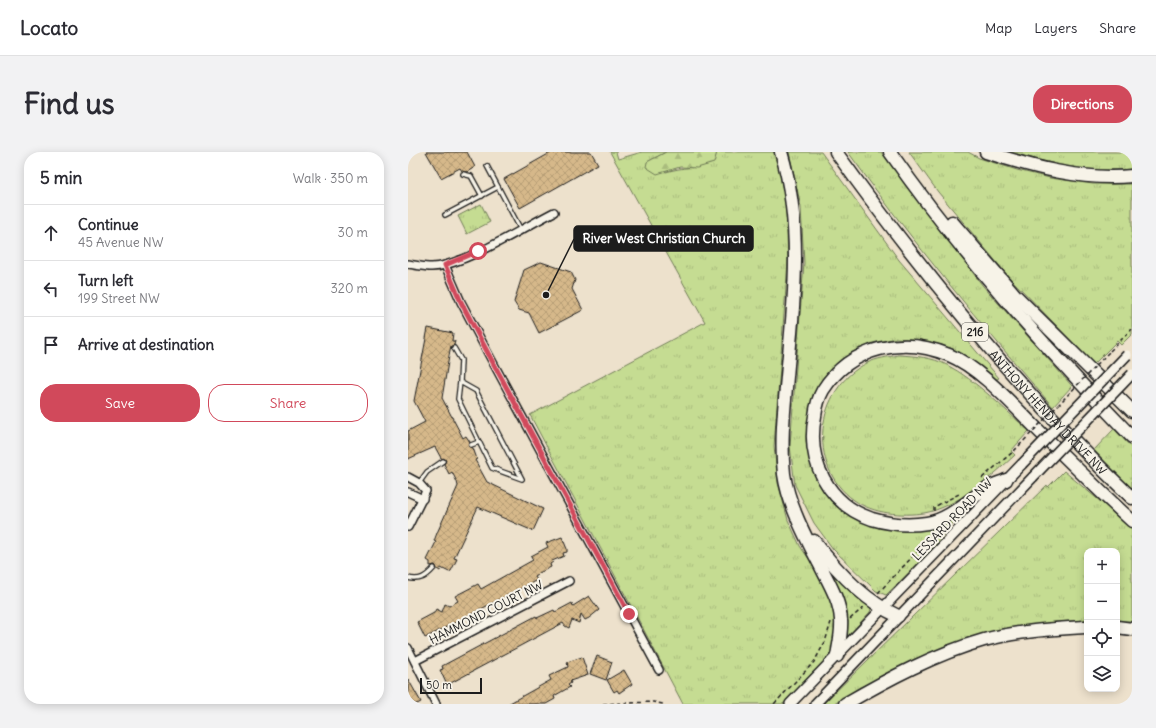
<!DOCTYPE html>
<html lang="en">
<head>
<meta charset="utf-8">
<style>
  body { margin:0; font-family:Delius,sans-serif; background:#f2f2f3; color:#2b2b33 }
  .controls { position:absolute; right:12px; bottom:12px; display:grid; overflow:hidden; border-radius:8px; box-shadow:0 2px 10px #0003 }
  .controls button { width:36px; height:36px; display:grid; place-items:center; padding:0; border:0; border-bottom:1px solid #e1e1e2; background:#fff; color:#2b2b33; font:20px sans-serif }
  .scale { position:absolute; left:12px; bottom:10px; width:62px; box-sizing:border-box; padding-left:4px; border:2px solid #1c1c1c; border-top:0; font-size:11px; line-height:14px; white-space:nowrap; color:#1c1c1c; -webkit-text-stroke:3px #f7f3e8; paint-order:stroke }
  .stop { position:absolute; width:12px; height:12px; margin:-9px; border:3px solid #d1495b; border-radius:50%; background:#fff }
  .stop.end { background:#d1495b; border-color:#fff; box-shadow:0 1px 4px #0008 }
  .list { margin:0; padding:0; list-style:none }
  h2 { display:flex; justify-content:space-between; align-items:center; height:52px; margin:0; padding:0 16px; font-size:17px }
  h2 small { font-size:13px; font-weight:400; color:#7c7c81 }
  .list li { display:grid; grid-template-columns:26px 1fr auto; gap:12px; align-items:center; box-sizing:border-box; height:56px; padding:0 16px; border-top:1px solid #e1e1e2 }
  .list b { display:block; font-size:15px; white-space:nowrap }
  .list p { margin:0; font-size:13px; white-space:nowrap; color:#7c7c81 }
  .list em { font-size:13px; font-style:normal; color:#7c7c81 }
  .actions { display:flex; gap:8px; padding:12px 16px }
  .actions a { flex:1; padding:9px 0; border:1px solid #d1495b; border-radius:16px; text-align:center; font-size:14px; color:#d1495b }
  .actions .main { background:#d1495b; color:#fff }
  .icon { flex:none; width:22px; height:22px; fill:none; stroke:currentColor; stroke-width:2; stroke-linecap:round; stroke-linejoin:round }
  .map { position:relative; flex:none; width:724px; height:552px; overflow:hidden; border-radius:16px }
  header { display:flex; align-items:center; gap:24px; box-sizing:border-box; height:56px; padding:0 20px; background:#fff; border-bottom:1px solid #e1e1e2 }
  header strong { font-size:19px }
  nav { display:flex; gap:22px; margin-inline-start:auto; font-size:14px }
  .intro { display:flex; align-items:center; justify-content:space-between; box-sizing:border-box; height:96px; padding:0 24px }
  h1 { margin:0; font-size:28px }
  .button { padding:10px 18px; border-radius:16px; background:#d1495b; color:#fff; font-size:14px; font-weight:700 }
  main { display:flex; gap:24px; padding:0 24px }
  aside { flex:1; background:#fff; border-radius:16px; box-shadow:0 2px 10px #0003 }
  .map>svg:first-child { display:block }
  .grass { fill:url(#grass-tufts); stroke:#707c57 }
  .forest { fill:url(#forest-firs); stroke:#707c57 }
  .building { fill:url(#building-cross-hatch); stroke:#1c1c1c }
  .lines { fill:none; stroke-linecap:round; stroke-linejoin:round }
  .lane-casing { stroke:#1c1c1c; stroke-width:6 }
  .street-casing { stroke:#1c1c1c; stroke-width:10 }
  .secondary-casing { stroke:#1c1c1c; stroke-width:12 }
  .highway-casing { stroke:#1c1c1c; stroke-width:15 }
  .path { stroke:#1c1c1c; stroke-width:1.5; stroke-dasharray:4 3; stroke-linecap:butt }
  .lane { stroke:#f7f3e8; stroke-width:3.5 }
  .street { stroke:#f7f3e8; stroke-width:7 }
  .secondary { stroke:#f7f3e8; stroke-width:9 }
  .highway { stroke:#f7f3e8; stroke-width:12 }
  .secondary-bridge-casing { stroke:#1c1c1c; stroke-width:12; stroke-linecap:butt }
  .path-bridge { stroke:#1c1c1c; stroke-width:1.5; stroke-dasharray:4 3; stroke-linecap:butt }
  .secondary-bridge { stroke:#f7f3e8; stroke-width:9 }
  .route { stroke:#d1495b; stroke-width:5 }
  .labels { text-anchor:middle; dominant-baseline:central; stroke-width:4; stroke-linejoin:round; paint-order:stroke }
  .shield { fill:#f7f3e8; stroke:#5e5c59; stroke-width:1 }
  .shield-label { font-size:11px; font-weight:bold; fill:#1c1c1c }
  .street-label { font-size:12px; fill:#1c1c1c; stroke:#f7f3e8 }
  .leader { fill:none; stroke:#1c1c1c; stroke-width:1.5 }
  .callout-dot { fill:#1c1c1c; stroke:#f7f3e8; stroke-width:1.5 }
  .callout { fill:#1c1c1c; stroke:#1c1c1c; stroke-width:1.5 }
  .callout-label { font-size:13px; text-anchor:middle; font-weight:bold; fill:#fff }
</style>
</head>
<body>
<header>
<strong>Locato</strong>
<nav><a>Map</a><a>Layers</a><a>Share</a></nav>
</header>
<div class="intro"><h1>Find us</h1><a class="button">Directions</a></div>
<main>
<aside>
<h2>5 min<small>Walk · 350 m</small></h2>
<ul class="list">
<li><svg class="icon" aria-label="ahead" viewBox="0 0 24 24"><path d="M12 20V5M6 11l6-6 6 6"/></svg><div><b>Continue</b><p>45 Avenue NW</p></div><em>30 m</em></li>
<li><svg class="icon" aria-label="left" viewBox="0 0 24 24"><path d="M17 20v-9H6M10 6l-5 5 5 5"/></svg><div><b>Turn left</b><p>199 Street NW</p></div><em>320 m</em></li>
<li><svg class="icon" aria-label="arrive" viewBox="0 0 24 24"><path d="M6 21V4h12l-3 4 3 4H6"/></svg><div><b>Arrive at destination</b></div></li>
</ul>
<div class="actions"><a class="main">Save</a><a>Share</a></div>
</aside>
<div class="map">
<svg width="724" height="552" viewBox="0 0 724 552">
  <defs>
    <pattern id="grass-tufts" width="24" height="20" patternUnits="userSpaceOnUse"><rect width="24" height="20" fill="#c5dc92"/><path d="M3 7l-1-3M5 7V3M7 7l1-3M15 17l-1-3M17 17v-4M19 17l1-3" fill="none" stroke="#a9bc7d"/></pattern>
    <pattern id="forest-firs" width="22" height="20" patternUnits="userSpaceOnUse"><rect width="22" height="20" fill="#c5dc92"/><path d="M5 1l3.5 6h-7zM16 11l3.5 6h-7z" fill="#a9bc7d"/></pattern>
    <pattern id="building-cross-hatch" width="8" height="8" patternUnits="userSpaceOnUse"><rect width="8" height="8" fill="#d6b88a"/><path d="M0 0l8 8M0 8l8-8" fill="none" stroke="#b79e76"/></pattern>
  </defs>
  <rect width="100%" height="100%" fill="#ede1cc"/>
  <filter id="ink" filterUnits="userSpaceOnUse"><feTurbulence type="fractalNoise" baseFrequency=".025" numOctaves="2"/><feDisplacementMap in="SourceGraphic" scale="8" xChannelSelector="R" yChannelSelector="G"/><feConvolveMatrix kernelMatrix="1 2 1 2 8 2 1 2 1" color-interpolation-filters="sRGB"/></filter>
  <g filter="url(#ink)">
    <g class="grass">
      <path d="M 202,0 L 208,0 L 210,7 L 234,0 L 258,0 L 239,10 L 258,20 C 274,15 289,16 305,11 L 309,0 L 367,0 L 369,6 L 378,54 L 380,109 L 366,294 L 370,331 L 380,368 L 392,394 L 418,432 L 429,457 L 426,496 L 419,506 L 375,552 L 275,552 L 122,263 L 297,170 Z"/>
      <polygon points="381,0 413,0 491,108 591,226 587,228 550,201 534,193 512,188 488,186 464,191 437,206 420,221 406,246 399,271 398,289 404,313 450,367 471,375 496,379 525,374 547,366 548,367 521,401 478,443 468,439 425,397 406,371 387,333 382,294 396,111 393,55"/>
      <path d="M 440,0 L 473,0 L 575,134 L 664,234 L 645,255 C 573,173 504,89 440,0 Z"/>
      <polygon points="501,0 560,0 571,6 609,18 642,26 685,32 724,32 724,182 713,193 709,189 686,212 601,125 530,40"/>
      <path d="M 602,0 L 724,0 L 724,17 C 683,21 641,12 602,0 Z"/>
      <polygon points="73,52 82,70 59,82 50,64"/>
      <path d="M 491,203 C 507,204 524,205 539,213 C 568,228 596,257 621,279 L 603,299 L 607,303 C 585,324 547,356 516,361 C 494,364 465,362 446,348 C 398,314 407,237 459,211 C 469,206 480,205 491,203 Z"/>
      <polygon points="706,277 724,296 724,337 686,298"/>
      <polygon points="656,319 724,376 724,469 709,469 709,399 679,399 679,468 648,470 590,478 544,493 469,527 426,552 415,552 639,333 640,335"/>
      <polygon points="426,421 463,457 462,460 439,485 440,470 438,458 424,425"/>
    </g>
    <polygon class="forest" points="258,0 309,0 306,11 289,16 272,15 249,22 238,15 239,10"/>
    <g class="building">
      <polygon points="18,0 59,0 67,15 59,20 54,19 52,16 33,26"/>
      <polygon points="144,0 183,0 190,12 112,56 96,27"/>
      <polygon points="133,110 163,120 167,128 164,137 175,158 131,181 121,161 111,158 106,150 116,118"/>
      <polygon points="20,176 45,181 44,189 47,189 46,193 43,194 42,198 34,246 55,286 58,284 62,290 60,294 65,296 69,307 67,308 79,330 135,357 125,379 70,355 46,406 49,407 43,419 41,420 33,416 32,419 29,417 27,413 22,414 22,410 19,408 28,390 26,389 29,381 50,334 49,330 44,320 41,322 36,312 38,308 33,306 27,295 0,307 0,279 17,270 6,249"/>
      <polygon points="154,385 159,397 159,400 155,401 156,404 144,409 145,410 142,412 143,415 129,422 130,423 127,425 129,428 17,486 9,470 26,461 28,457 34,460 37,452 41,454 50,449 47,444 70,432 73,437 125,408 123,404 140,395 138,391"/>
      <polygon points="181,444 191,458 181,466 177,468 173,462 171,471 164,468 161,476 157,474 155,471 39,533 32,518 35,517 34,514 128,464 129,466 146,458 147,460 164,451 165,454"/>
      <polygon points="189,504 204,510 198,528 182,522"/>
      <polygon points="174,505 180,523 162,529 163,531 160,533 162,535 146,544 147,547 138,552 100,552 143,528 141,524 160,515 159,510"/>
      <polygon points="216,518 224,532 211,541 209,538 206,540 199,528"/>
      <polygon points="0,527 13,550 9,552 0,552"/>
    </g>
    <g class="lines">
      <g class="lane-casing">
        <g id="lane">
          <polyline points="79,14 113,78"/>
          <polyline points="55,22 63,24 74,44"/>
          <polyline points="37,63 90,35"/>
          <polyline points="46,196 53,208 52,230 68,239 114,327 84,316 50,247 52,230"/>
          <polyline points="63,293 71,290"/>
          <polyline points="11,331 19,320 35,309"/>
          <path d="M 0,426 C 12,429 18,425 26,416"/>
        </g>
      </g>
      <g class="street-casing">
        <g id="street">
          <path d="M 0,112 C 12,114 25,117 37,113 C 75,102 111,78 146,60"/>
          <polyline points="37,113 53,150 82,205 251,518"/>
          <polyline points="0,325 11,331 18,339 0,375"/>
          <polyline points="0,340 15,347"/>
          <polyline points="0,496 28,552"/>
          <polyline points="7,509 161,429"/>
        </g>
      </g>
      <g class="secondary-casing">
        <g id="secondary">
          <polyline points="382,552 614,312"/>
          <polyline points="407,552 625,325"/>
        </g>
      </g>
      <g class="highway-casing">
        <g id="highway">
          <path d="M 373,0 C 394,69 387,143 380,213 C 377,250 372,286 376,322 C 380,352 399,388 413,415 C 421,431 432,449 433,468 C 434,480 431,492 429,504"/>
          <path id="s1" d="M 428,0 C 517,124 613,241 724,346"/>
          <path d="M 482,0 C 554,103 637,195 724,285"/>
          <path d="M 578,0 C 625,15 674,29 724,24"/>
          <polyline points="544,70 607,143 724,259"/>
          <path d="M 598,328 C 592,331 584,333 579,336 C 560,348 542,367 519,371 C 501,374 481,372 464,367 C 420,352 398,309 407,264 C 408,256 411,245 415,238 C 443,194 496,184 541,203 C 571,215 604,252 626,274 C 658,306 690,338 724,369"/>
          <path d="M 406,389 C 428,418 456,449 490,464"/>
          <polyline points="709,475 724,477"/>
          <path d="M 437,552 C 480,527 527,502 576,488 C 609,479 645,477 679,475"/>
        </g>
      </g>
      <g class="path">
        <polyline points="702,199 724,177"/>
        <polyline points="574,326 606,299"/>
        <polyline points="526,359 526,355 553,341"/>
        <polyline points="470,441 528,380"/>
        <polyline points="442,467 456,455"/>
        <polyline points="195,552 245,550 255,552"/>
        <polyline points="366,552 406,510 417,490 423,470"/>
      </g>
      <use href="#lane" class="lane"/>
      <use href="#street" class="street"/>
      <use href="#secondary" class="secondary"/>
      <use href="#highway" class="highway"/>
      <g class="secondary-bridge-casing">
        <g id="secondary-bridge">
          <polyline points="614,312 719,203"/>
          <polyline points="625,325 724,222"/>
        </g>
      </g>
      <polyline class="path-bridge" points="606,299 702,199"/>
      <use href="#secondary-bridge" class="secondary-bridge"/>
    </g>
  </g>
  <g class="lines" filter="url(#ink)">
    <polyline class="route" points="70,99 37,113 53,150 82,205 221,462"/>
  </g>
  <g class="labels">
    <rect class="shield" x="554" y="171" width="26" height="18" rx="3"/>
    <g class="shield-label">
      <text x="567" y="180">216</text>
    </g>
    <g class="street-label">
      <text stroke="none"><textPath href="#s1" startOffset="336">ANTHONY HENDAY DRIVE NW</textPath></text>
      <text transform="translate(544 367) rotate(-46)">LESSARD ROAD NW</text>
      <text transform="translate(78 460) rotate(-27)">HAMMOND COURT NW</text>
    </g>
  </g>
  <path class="leader" d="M138 143L166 87"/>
  <circle class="callout-dot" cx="138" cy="143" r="4"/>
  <rect class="callout" x="166" y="74" width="179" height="25" rx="4"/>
  <g class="callout-label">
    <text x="256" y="91">River West Christian Church</text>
  </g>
</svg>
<div class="controls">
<button>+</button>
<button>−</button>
<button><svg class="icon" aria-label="locate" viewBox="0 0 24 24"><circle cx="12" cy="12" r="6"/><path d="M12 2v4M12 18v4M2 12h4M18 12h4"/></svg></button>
<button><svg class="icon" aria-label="layers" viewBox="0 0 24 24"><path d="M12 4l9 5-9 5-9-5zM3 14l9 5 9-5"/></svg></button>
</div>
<div class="scale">50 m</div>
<div class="stop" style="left:70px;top:99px"></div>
<div class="stop end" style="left:221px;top:462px"></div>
</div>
</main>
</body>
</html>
